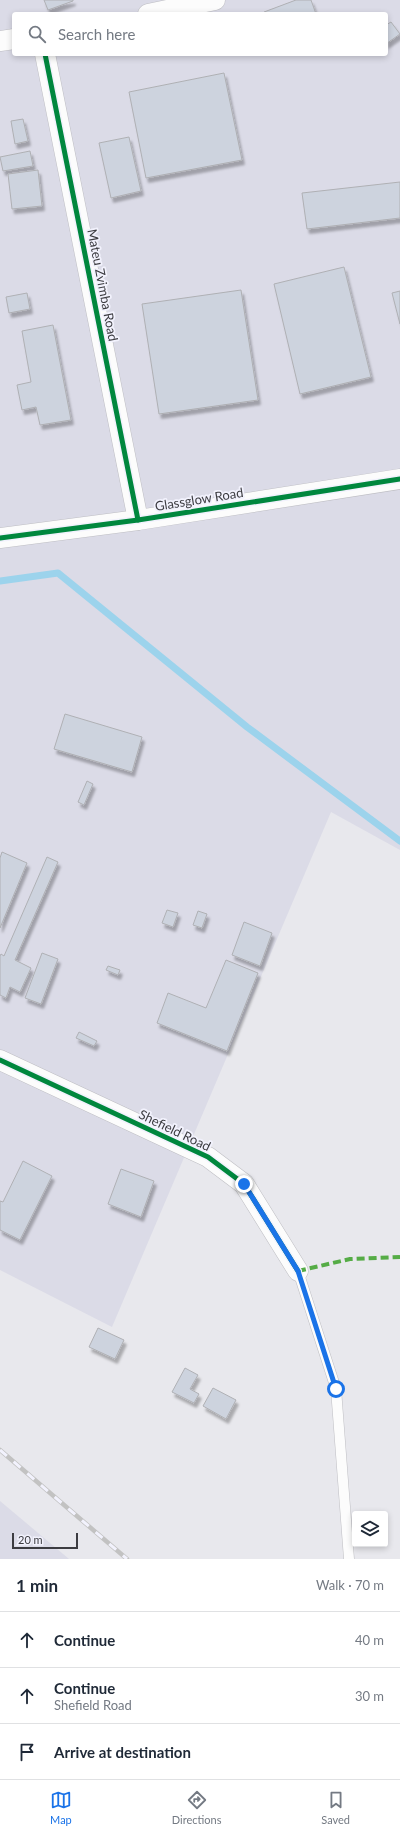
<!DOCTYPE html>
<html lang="en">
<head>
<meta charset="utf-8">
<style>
  body { margin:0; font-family:Lato,sans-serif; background:#f2f2f3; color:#1f2937 }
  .controls { position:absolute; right:12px; bottom:12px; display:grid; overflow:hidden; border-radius:4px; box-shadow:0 2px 6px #0003 }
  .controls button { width:36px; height:36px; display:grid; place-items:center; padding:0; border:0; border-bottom:1px solid #e0e1e3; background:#fff; color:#1f2937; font:20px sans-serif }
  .scale { position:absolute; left:12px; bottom:10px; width:66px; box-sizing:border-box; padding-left:4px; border:2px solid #3c3c41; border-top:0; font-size:11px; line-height:14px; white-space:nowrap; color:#3c3c41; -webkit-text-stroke:3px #f2f2fd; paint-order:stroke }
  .stop { position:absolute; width:12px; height:12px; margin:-9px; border:3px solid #1a73e8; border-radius:50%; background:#fff }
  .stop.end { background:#1a73e8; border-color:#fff; box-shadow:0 1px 4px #0008 }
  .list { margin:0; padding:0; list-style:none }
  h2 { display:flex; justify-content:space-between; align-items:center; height:52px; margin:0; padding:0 16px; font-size:17px }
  h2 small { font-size:13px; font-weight:400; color:#747a83 }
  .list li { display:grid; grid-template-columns:26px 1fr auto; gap:12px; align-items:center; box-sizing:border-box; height:56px; padding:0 16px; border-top:1px solid #e0e1e3 }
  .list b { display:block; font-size:15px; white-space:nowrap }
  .list p { margin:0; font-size:13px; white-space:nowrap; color:#747a83 }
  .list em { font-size:13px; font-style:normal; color:#747a83 }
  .icon { flex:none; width:22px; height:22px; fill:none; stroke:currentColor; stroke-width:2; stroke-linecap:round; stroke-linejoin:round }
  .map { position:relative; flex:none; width:400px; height:1559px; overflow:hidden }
  .search { position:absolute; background:#fff; box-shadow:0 2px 6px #0003; left:12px; right:12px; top:12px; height:44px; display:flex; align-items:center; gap:10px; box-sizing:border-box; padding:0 14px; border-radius:4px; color:#747a83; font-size:15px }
  .sheet { height:220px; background:#fff }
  nav { display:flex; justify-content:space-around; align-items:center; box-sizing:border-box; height:56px; border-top:1px solid #e0e1e3; background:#fff; font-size:11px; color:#747a83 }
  nav a { display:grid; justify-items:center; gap:2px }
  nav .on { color:#1a73e8 }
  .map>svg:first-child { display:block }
  .built { fill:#dbdbe7; fill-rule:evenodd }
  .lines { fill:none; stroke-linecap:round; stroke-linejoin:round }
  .stream { stroke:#9cd3ec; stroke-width:7 }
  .building { fill:#cdd3de; stroke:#afb0b4; filter:url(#shadow) }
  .lane-casing { stroke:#bebec3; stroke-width:11 }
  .street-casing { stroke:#bebec3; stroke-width:21 }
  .lane { stroke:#fcfcfc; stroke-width:10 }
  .street { stroke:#fcfcfc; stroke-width:20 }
  .rail-casing { stroke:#c2c2c2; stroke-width:4.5 }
  .rail { stroke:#f2f2fd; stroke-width:3; stroke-dasharray:9; stroke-linecap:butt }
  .quiet { stroke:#55ac46; stroke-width:4; stroke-dasharray:8 4; stroke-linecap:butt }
  .cycleway-casing { stroke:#f2f2fd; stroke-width:8 }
  .cycleway { stroke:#00873e; stroke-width:5 }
  .route { stroke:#1a73e8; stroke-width:5 }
  .labels { text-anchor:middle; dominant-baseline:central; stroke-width:3.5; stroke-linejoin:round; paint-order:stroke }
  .street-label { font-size:13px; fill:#3c3c41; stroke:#f2f2fd }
</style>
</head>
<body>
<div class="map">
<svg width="400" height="1559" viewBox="0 0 400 1559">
  <defs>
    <filter id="shadow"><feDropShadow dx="2.5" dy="4.5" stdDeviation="1" flood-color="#0004"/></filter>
  </defs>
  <rect width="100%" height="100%" fill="#e8e8ed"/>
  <g class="built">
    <path d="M 0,0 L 400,0 L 400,850 L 331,812 L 112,1327 L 0,1270 ZM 14,14 L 386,14 L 386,54 L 14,54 Z"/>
    <polygon points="0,1501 69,1559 0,1559"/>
  </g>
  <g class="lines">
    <polyline class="stream" points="0,581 58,573 247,727 400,841"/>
  </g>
  <g class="building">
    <polygon points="44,0 73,0 73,1 48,10"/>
    <polygon points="296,0 311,0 316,14 264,14 264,12"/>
    <polygon points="391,22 400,34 386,44 386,25"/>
    <polygon points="224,73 242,160 146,178 129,92"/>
    <polygon points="23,119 28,141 15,144 11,121"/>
    <polygon points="129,137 141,191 111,198 99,143"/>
    <polygon points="30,151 33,166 3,171 0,157"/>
    <polygon points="38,170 42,206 12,209 8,174"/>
    <polygon points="400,182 400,218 307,229 302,193"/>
    <polygon points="344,267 371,377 300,394 274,284"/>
    <polygon points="241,290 258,400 159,414 142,304"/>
    <polygon points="400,291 400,324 392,293"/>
    <polygon points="27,293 30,309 9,313 6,297"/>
    <polygon points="53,325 71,420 40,425 36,407 22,410 17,385 31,382 22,331"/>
    <polygon points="65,714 142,737 132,772 54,749"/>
    <polygon points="87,781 93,784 84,805 78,802"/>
    <polygon points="2,852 27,863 0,928 0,858"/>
    <polygon points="47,857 58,862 15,960 31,968 20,992 10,987 6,998 0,995 0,956 1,954 4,956"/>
    <polygon points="167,910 178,913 173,927 162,923"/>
    <polygon points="198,911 207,914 202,928 193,925"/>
    <polygon points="244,922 272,933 260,966 232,955"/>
    <polygon points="42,953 58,959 41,1004 25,998"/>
    <polygon points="226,960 258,973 227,1051 157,1023 168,993 206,1008"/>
    <polygon points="108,966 120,970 118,975 106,970"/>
    <polygon points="79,1032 97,1041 94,1046 76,1038"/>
    <polygon points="23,1161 52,1176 20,1240 0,1230 0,1201 3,1202"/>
    <polygon points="121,1169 154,1181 141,1217 108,1204"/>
    <polygon points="98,1328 124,1340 115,1359 89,1347"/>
    <polygon points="185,1368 198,1375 190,1389 199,1394 194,1403 172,1392"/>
    <polygon points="213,1388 236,1400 226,1419 203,1406"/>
  </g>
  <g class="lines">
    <g class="lane-casing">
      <polyline id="lane" points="298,1271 336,1389 349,1559"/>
    </g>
    <g class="street-casing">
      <g id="street">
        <polyline points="148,14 215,0"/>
        <polyline points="0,41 14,39"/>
        <polyline points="45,54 138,520"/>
        <polyline points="0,538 138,520 400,479"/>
        <polyline points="0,1060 208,1157 244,1184 298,1271"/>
      </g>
    </g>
    <use href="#lane" class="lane"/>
    <use href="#street" class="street"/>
    <g class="rail-casing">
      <polyline id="rail" points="0,1450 127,1559"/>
    </g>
    <use href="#rail" class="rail"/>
    <polyline class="quiet" points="298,1271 350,1259 400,1257"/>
    <g class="cycleway-casing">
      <g id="cycleway">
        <polyline points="45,54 138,520"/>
        <polyline points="0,538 138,520 400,479"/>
        <polyline points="0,1060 208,1157 244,1184 298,1271"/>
      </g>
    </g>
    <use href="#cycleway" class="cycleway"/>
  </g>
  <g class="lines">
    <polyline class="route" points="244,1184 298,1271 336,1389"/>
  </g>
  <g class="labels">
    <g class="street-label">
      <text transform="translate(103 285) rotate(79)">Mateu Zvimba Road</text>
      <text transform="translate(199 499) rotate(-9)">Glassglow Road</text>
      <text transform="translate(175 1130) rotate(26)">Shefield Road</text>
    </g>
  </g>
</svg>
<div class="controls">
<button><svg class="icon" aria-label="layers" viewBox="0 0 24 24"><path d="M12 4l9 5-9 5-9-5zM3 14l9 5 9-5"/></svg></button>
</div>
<div class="scale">20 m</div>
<div class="stop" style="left:336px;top:1389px"></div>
<div class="stop end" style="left:244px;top:1184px"></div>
<div class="search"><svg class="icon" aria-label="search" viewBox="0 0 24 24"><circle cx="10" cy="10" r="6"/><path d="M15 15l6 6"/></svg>Search here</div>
</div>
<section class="sheet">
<h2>1 min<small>Walk · 70 m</small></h2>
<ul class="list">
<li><svg class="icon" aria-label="ahead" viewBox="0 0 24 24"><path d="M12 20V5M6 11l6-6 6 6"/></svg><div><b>Continue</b></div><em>40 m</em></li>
<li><svg class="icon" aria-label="ahead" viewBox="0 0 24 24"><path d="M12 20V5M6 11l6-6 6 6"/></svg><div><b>Continue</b><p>Shefield Road</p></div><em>30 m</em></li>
<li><svg class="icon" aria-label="arrive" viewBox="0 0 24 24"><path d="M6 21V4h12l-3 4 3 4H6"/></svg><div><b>Arrive at destination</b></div></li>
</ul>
</section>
<nav>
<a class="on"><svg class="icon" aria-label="map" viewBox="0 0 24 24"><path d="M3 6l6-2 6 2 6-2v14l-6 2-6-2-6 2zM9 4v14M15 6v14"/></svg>Map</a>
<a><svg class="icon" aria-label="directions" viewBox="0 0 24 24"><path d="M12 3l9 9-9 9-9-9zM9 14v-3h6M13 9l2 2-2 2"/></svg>Directions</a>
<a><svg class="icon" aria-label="saved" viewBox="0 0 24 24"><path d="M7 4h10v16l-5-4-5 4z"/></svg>Saved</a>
</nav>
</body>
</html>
